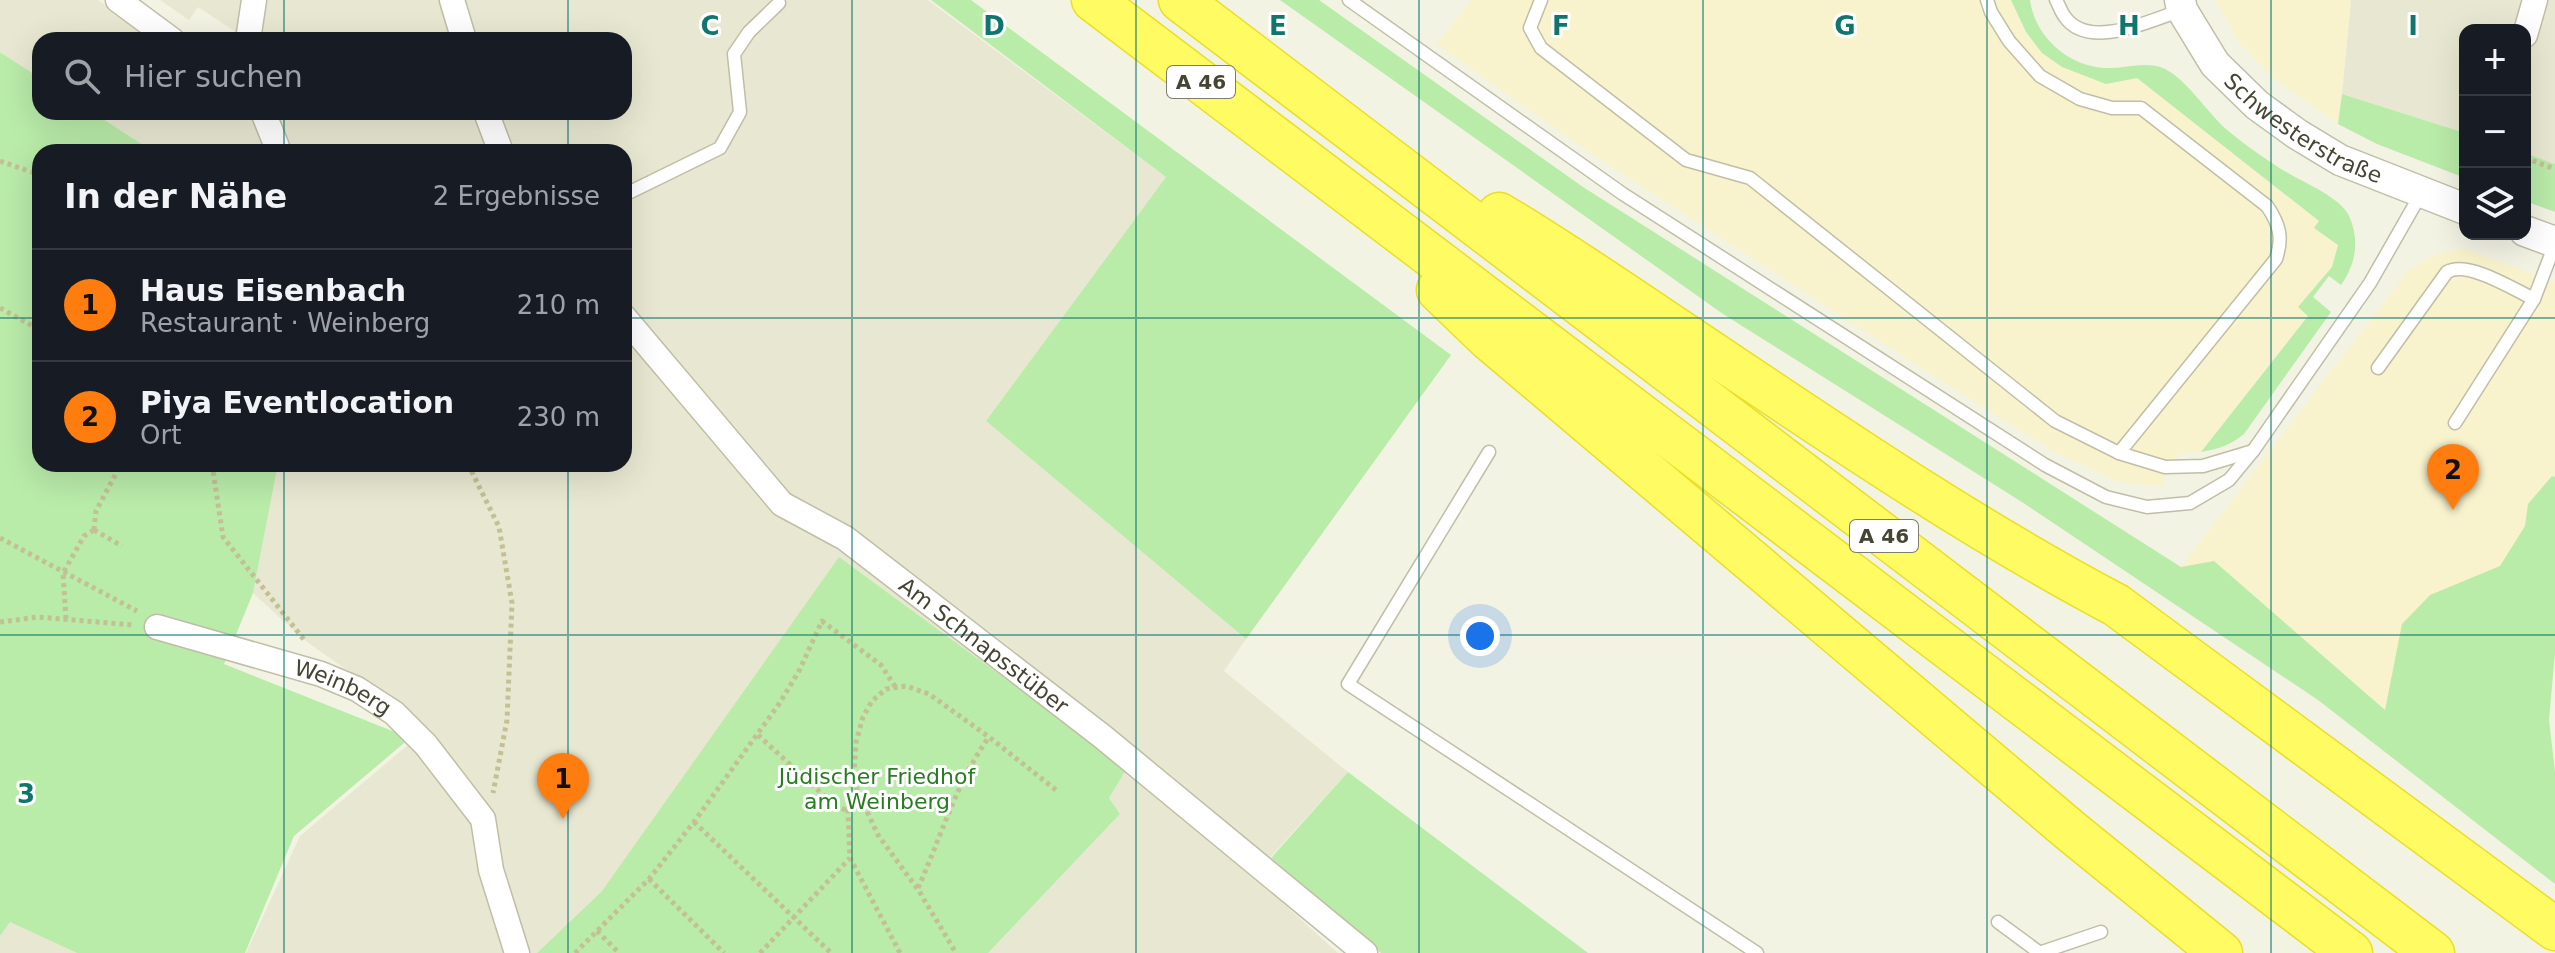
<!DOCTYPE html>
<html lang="de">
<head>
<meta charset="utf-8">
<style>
  body { margin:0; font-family:"DejaVu Sans",sans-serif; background:#20242c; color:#f1f3f6 }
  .controls { position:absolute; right:24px; top:24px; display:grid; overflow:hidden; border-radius:16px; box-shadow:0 8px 32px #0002 }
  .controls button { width:72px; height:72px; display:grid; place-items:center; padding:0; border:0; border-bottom:2px solid #363941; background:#171b24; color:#f1f3f6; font:40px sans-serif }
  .you { position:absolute; left:1480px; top:636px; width:28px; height:28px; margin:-20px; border:6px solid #fff; border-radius:50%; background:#1a73e8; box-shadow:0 0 0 12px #1a73e833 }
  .badge { display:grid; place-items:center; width:52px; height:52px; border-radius:50%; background:#ff7d0f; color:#111; font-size:26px; font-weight:700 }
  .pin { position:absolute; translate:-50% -66px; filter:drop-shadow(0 2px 4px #0008) }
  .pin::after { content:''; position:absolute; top:42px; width:28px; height:24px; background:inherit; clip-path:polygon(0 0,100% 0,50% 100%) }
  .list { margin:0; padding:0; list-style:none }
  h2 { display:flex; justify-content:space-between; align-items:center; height:104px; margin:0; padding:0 32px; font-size:34px }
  h2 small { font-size:26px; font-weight:400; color:#9ea1a6 }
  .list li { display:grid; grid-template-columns:52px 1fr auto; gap:24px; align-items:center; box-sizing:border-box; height:112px; padding:0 32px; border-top:2px solid #363941 }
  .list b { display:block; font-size:30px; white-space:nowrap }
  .list p { margin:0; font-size:26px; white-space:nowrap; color:#9ea1a6 }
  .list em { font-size:26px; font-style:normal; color:#9ea1a6 }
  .icon { flex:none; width:44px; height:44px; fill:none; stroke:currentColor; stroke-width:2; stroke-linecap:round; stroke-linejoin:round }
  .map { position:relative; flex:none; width:2555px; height:953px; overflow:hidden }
  .search { position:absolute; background:#171b24; box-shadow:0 8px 32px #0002; left:32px; top:32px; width:600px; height:88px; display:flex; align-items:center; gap:20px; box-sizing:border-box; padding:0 28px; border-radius:24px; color:#9ea1a6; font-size:30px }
  .panel { position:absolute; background:#171b24; box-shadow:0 8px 32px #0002; left:32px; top:144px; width:600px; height:328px; border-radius:24px }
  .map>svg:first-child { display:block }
  .residential { fill:#e8e8d2 }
  .commercial { fill:#f8f3cd }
  .green { fill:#b9eba9 }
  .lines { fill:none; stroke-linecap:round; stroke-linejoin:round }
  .service-casing { stroke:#c0bea6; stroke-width:15 }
  .minor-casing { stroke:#c0bea6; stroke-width:27 }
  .tertiary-casing { stroke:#c0bea6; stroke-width:33 }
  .motorway-casing { stroke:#eade28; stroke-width:45 }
  .path { stroke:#c3c096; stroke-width:5; stroke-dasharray:4 4; stroke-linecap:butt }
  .service { stroke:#fff; stroke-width:12 }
  .minor { stroke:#fff; stroke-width:24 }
  .tertiary { stroke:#fff; stroke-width:30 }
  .motorway { stroke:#fffb63; stroke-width:42 }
  .grid { fill:none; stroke:#0f766e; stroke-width:2; stroke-opacity:0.55 }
  .labels { text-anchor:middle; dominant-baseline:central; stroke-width:6; stroke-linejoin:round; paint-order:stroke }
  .shield { fill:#fff; stroke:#7e7c70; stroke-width:2 }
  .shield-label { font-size:20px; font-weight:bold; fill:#464433 }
  .street-label { font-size:22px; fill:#464433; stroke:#fff }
  .park-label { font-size:22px; fill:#297c22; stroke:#fff }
  .grid-label { font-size:26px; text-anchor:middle; font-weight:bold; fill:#0f766e; stroke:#fff; stroke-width:6; stroke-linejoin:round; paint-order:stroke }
</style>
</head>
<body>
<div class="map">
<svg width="2555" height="953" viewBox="0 0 2555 953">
  <rect width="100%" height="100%" fill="#f3f3e4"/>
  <g class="residential">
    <polygon points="0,0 98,0 154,40 40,40 40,78 0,52"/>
    <polygon points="160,0 249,0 242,32 236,32 198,7 189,20"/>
    <polygon points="263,0 928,0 1166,177 986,421 1246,639 1224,671 1348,772 1253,876 1338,953 988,953 1120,814 1109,798 602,891 537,953 246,953 300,836 428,728 303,639 253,593 278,464 624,464 624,152 285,152 271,112 624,112 624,40 262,40 262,29 257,27"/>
    <polygon points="2351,0 2555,0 2555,164 2525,153 2525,30 2465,30 2465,133 2342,94"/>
    <polygon points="92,112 251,112 268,152 154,152"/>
    <polygon points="9,921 77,953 0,953 0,936"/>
  </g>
  <g class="commercial">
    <polygon points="1472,0 2011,0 2025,32 2042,53 2062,67 2106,84 2137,78 2319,221 2315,228 2338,245 2332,267 2298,307 2308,315 2201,452 2181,453 2165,467 2164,487 2118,482 2054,452 1924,370 1595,156 1436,44"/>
    <polygon points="2215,0 2351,0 2338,124 2273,78 2239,43"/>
    <polygon points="2464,248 2555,282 2555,477 2551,476 2528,504 2525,526 2500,567 2430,595 2386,710 2362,692 2181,567 2408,271 2431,256"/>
  </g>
  <g class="green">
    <polygon points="931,0 971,0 1451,355 1246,639 986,421 1166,177"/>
    <polygon points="1280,0 1319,0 1583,187 2181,567 2214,561 2385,710 2402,624 2430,595 2500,566 2525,526 2528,504 2552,476 2555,477 2555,652 2549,720 2555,772 2555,884 2318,700 2025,504 1723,314"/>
    <path d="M 2011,0 L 2030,0 C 2035,37 2068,66 2105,68 C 2125,69 2146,60 2165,69 C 2186,79 2207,112 2226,129 C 2241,142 2258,154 2275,165 C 2294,179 2340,195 2349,216 C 2360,240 2356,264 2341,285 L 2329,276 L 2313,297 L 2331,312 L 2244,434 C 2231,445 2218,449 2201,452 L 2308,316 L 2298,307 L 2332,267 L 2338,245 L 2314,228 L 2319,221 L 2137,78 L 2106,84 L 2062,67 L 2042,53 L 2026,32 Z"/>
    <polygon points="0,52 40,78 40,112 92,112 154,152 40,152 40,464 278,464 253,593 224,664 410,738 294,836 245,953 77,953 10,922 0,936"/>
    <polygon points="2342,94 2465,133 2465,178 2377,144 2338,124"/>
    <polygon points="2525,153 2555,164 2555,212 2525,201"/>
    <polygon points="839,557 1127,768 1109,798 1120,814 988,953 537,953 602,891"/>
    <polygon points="1348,772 1588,953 1381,953 1271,858"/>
  </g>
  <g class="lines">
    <g class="service-casing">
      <g id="service">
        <polyline points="1349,0 1623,194 2045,465 2106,497 2147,507 2190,503 2229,480 2253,451 2370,283 2422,192"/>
        <polyline points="1541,0 1530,28 1541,48 1686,160 1750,178 2055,421 2119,453 2165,467 2203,466 2253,451"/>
        <path d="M 1987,0 L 1991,12 L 2009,41 L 2040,76 L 2080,99 L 2112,108 L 2141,108 L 2267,206 C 2280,225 2283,238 2276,259 L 2119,453"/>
        <path d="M 2056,0 C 2059,5 2061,12 2065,17 C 2089,51 2151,20 2182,10"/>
        <polyline points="624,195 720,148 740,112 734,54 749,32 779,3"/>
        <path d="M 2378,368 L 2447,272 C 2467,260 2513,289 2534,299"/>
        <polyline points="2455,423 2534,299 2555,244"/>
        <polyline points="1489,452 1348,684 1757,953"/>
        <polyline points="1998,922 2040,953"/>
        <polyline points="2039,953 2101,932"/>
      </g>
    </g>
    <g class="minor-casing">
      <g id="minor">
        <polyline points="118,0 172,40"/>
        <polyline points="452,0 464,40"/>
        <polyline points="2525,35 2535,0"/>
        <polyline points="248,40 254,0"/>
        <polyline points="263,112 279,152"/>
        <polyline points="486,112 501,152"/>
        <path id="s1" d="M 624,317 L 782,504 L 845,538 L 1103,737 L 1365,953"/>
        <path id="s2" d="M 157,627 L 321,674 L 357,689 L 394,713 L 426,745 L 483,819 L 491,870 L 517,953"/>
      </g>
    </g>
    <g class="tertiary-casing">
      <g id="tertiary">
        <path id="s3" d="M 2180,0 L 2182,10 L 2215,64 L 2257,105 L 2297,134 L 2340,160 L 2465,209"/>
        <polyline points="2525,231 2555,242"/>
      </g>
    </g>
    <g class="motorway-casing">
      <g id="motorway">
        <polyline points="1093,0 2351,953"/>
        <polyline points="1180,0 2433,953"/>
        <path d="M 1499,214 C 1563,252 1625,295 1688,337 C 1827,430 1967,526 2116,605 L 2555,929"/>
        <polyline points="1438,290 1489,339 2072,832 2221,953"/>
      </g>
    </g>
    <g class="path">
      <polyline points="2525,158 2555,169"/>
      <polyline points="0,161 40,175"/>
      <polyline points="0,308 40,330"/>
      <polyline points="212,464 223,537 305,641"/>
      <polyline points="468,464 499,527 512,603 507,720 493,793"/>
      <polyline points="94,530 96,511 121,464"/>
      <polyline points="94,530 122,546"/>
      <polyline points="0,538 137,611"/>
      <polyline points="66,619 63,573 84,536 94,530"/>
      <polyline points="0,622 38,617 133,625"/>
      <polyline points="758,735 834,805 848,811"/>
      <polyline points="857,790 878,835 919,891 956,953"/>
      <polyline points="694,822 831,953"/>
      <polyline points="649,879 724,953"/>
      <path d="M 918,888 C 941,837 956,783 989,737"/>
      <polyline points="597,931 619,953"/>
      <polyline points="575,953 649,879 694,822 779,704 799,671 822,621 881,665 896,688"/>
      <polyline points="760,953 850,858"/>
      <polyline points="900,953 850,858 848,811 857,789 854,772 856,742 863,717 872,701 886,689 906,686 929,694 989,737 1056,790"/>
    </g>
    <use href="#service" class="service"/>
    <use href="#minor" class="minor"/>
    <use href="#tertiary" class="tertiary"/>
    <use href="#motorway" class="motorway"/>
  </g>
  <path class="grid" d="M 284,0 L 284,40M 568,0 L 568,40M 852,0 L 852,953M 1136,0 L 1136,953M 1419,0 L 1419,953M 1703,0 L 1703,953M 1987,0 L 1987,953M 2271,0 L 2271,953M 284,112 L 284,152M 568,112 L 568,152M 0,318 L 40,318M 624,318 L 2555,318M 284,464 L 284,953M 568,464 L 568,953M 0,635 L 2555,635"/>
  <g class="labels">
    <g class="shield">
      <rect x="1167" y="66" width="68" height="32" rx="6"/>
      <rect x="1850" y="520" width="68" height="32" rx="6"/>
    </g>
    <g class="shield-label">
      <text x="1201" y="82">A 46</text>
      <text x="1884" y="536">A 46</text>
    </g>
    <g class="street-label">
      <text stroke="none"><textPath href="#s3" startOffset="184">Schwesterstraße</textPath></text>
      <text stroke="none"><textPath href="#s1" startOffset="492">Am Schnapsstüber</textPath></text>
      <text stroke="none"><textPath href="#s2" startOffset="196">Weinberg</textPath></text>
    </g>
    <g class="park-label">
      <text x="877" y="776">Jüdischer Friedhof<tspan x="877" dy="25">am Weinberg</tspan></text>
    </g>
  </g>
  <g class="grid-label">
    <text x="710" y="35">C</text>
    <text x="994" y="35">D</text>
    <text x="1278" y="35">E</text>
    <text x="1561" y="35">F</text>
    <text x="1845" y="35">G</text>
    <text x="2129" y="35">H</text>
    <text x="2413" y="35">I</text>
    <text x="26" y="803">3</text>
  </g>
</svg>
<div class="controls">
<button>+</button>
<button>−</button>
<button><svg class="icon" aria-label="layers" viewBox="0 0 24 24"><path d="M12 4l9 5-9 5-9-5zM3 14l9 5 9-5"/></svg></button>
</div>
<div class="you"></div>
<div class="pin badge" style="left:563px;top:819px">1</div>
<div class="pin badge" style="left:2453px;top:510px">2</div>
<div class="search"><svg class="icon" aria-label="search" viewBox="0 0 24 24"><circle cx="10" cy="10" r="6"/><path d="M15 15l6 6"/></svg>Hier suchen</div>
<section class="panel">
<h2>In der Nähe<small>2 Ergebnisse</small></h2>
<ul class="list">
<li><span class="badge">1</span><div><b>Haus Eisenbach</b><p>Restaurant · Weinberg</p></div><em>210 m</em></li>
<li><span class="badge">2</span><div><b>Piya Eventlocation</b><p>Ort</p></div><em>230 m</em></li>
</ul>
</section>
</div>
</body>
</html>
